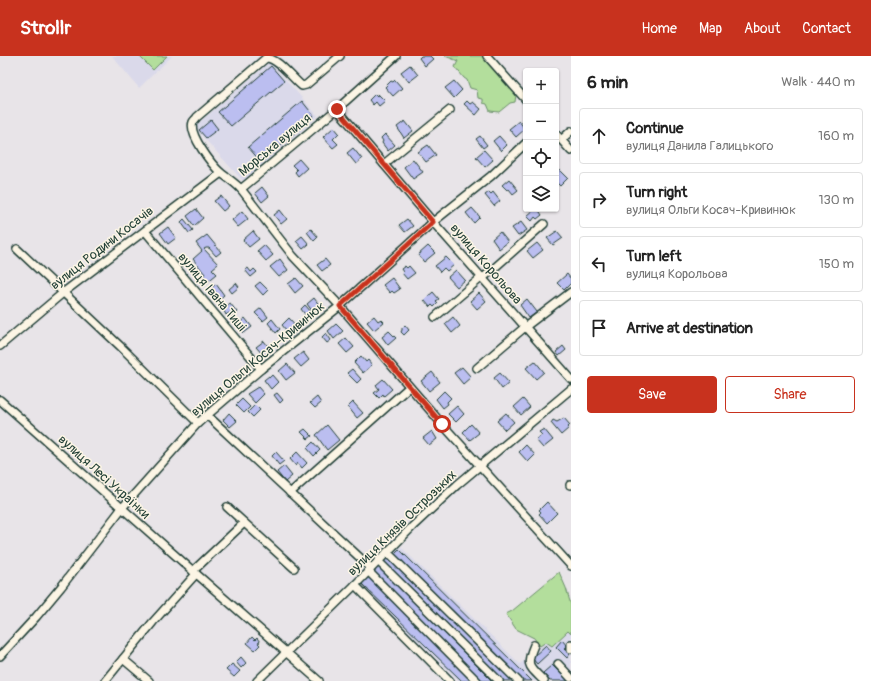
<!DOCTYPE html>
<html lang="en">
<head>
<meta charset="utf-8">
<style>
  body { margin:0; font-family:Pangolin,sans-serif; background:#f6f6f6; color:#222 }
  .controls { position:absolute; right:12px; top:12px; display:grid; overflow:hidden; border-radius:4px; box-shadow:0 1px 3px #0004 }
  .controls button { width:36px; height:36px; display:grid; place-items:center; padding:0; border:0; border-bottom:1px solid #e0e0e0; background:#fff; color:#222; font:20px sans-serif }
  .stop { position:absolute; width:12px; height:12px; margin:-9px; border:3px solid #c8321e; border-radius:50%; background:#fff }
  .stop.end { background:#c8321e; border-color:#fff; box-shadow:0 1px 4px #0008 }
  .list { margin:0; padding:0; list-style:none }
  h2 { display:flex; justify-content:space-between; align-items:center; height:52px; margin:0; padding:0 16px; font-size:17px }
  h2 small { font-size:13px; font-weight:400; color:#767676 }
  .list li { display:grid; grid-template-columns:26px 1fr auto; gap:12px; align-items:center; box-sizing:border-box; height:56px; margin:0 8px 8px; padding:0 8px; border:1px solid #e0e0e0; border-radius:4px }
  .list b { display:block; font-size:15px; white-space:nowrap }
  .list p { margin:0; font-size:13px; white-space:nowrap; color:#767676 }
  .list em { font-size:13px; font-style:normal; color:#767676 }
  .actions { display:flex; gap:8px; padding:12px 16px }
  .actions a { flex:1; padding:9px 0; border:1px solid #c8321e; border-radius:4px; text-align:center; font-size:14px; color:#c8321e }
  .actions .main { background:#c8321e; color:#fff }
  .icon { flex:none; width:22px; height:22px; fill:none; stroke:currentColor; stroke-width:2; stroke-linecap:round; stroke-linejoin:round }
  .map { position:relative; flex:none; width:571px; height:625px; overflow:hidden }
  header { display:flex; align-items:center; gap:24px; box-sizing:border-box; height:56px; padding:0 20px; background:#c8321e; color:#fff }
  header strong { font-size:19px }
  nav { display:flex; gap:22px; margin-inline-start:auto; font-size:14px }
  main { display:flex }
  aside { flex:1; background:#fff }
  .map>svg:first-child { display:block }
  .built { fill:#dad9ea }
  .green { fill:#b3de9c; stroke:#698e68 }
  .building { fill:#bbbef0; stroke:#1f3d34 }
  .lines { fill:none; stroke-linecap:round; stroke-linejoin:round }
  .minor-casing { stroke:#1f3d34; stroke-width:10 }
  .minor { stroke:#fcf5e5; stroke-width:7 }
  .route { stroke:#c8321e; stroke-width:5 }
  .labels { text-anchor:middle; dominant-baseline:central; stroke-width:3; stroke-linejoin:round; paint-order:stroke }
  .street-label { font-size:13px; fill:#1f3d34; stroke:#fcf5e5 }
</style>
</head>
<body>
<header>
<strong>Strollr</strong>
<nav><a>Home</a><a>Map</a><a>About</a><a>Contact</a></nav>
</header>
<main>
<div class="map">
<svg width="571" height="625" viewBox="0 0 571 625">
  <rect width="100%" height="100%" fill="#e8e4e8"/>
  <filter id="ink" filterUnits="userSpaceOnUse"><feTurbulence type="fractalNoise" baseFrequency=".025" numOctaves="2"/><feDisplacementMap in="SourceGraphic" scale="8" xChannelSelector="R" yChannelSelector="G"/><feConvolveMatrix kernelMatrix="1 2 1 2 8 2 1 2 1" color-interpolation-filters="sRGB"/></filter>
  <g filter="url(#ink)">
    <g class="built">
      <polygon points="112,0 172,0 139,32"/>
      <polygon points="270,6 318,60 243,125 194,71"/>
      <polygon points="398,488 520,608 546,586 552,590 568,575 571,578 571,625 459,625 359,528"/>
    </g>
    <g class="green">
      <polygon points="139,0 167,0 153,14"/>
      <polygon points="445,0 483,0 513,35 516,39 515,46 510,47 499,56 490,55 487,48 483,47 483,43 478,42 477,34 470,32 467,24 464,22 455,11 458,5"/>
      <polygon points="559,516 566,532 571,549 571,578 568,575 552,590 546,586 540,590 534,582 516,573 506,558 512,555"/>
    </g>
    <g class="building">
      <polygon points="421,0 430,0 433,3 425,10 419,2"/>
      <polygon points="410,9 418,19 409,26 401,16"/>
      <polygon points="271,10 284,25 231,70 218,56"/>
      <polygon points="395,24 402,32 393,40 385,31 391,25 393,26"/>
      <polygon points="454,25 462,34 454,42 445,32"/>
      <polygon points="375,38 377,40 378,38 385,45 379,50 376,46 373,49 369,44"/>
      <polygon points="302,45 314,60 261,106 248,91"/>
      <polygon points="467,45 470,48 473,46 481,53 476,59 464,48"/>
      <polygon points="211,64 218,73 206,82 199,74"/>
      <polygon points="405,65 413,75 404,82 397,71"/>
      <polygon points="519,65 525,73 516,81 509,73"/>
      <polygon points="334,71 339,77 333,83 338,88 333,92 323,81"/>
      <polygon points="385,78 395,89 388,95 382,87 383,85 381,82"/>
      <polygon points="480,80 487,89 483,92 476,83"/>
      <polygon points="499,80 507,89 501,95 493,85"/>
      <polygon points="428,89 436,99 426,106 418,96"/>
      <polygon points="353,92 362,103 356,108 347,97"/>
      <polygon points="484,94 493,104 485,111 476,101"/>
      <polygon points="299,103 307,112 298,120 295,116 297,114 292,109"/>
      <polygon points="413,103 423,116 413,123 404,111"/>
      <polygon points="560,114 568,122 560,130 556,126 557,122 556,117"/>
      <polygon points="509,123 518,134 513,138 509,133 507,134 502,129"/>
      <polygon points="262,131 269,140 262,146 255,137"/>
      <polygon points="489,136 491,138 493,136 500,145 494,150 485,139"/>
      <polygon points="221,140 229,150 223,155 214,145"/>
      <polygon points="472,152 480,161 474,167 466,157"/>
      <polygon points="196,153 203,162 194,170 187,160"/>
      <polygon points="535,153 538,153 542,159 537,163 535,161 532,165 527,160"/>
      <polygon points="280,154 287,163 281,168 274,159"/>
      <polygon points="242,155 248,163 238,171 232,164"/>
      <polygon points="184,163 193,174 189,177 181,166"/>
      <polygon points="407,163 413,170 405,176 399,169"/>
      <polygon points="521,166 527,174 518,180 512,172"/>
      <polygon points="168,171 176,182 168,188 160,177"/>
      <polygon points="311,173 318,181 314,185 307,176"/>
      <polygon points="253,175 259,183 249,191 243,184"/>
      <polygon points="557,175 563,182 553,189 547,182"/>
      <polygon points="500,176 508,186 499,193 492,183"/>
      <polygon points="207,179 221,196 216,200 209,192 206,192 204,193 218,208 212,213 217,218 206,227 201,221 205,218 193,203 202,195 196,187"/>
      <polygon points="302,180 309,188 303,193 296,185"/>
      <polygon points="537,187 543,194 533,202 527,195"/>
      <polygon points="264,189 273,199 266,205 257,195"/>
      <polygon points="428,190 435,197 424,206 418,199"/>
      <polygon points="446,201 454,209 447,215 444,212 440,216 435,210"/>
      <polygon points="280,203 288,214 279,221 270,211"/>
      <polygon points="325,203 330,209 322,215 317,209"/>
      <polygon points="405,210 407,212 409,210 415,217 407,223 402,217 403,216 401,213"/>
      <polygon points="248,212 251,216 254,213 257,216 251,221 245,214"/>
      <polygon points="456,214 465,224 457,231 448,221"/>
      <polygon points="567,218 571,223 571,227 564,234 557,227"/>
      <polygon points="296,222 303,230 295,237 288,228"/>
      <polygon points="392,222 400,233 394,237 392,235 390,237 383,229"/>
      <polygon points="260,226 268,234 263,239 255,230"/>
      <polygon points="236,227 239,231 232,237 229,233"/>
      <polygon points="216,228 224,239 217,245 208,234"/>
      <polygon points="433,236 439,243 436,245 438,247 434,251 432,249 430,251 424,244"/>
      <polygon points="479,237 486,245 477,253 470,245"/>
      <polygon points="314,242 320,250 313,256 307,248"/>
      <polygon points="527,243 537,256 529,262 520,249"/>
      <polygon points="230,247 237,256 231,261 229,257 226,259 224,255 225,254 223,252"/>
      <polygon points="305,249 312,257 307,261 301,253"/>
      <polygon points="261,252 268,261 263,265 255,257"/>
      <polygon points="374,260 378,265 381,263 384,266 374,274 367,266"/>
      <polygon points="453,261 460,270 452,277 445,268"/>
      <polygon points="245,262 252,271 244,277 237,269"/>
      <polygon points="289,262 299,273 291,280 282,269"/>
      <polygon points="272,263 280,273 276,277 268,267"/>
      <polygon points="336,268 343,275 334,283 328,275"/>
      <polygon points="405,269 409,274 404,279 401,276 402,274 402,272"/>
      <polygon points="389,275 396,282 388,289 382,281"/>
      <polygon points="326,277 331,284 327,287 322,281"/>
      <polygon points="346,282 354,291 347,297 339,288"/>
      <polygon points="264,285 271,294 264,300 256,291"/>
      <polygon points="563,290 566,294 559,300 556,296"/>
      <polygon points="303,296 309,304 301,311 294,303"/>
      <polygon points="361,300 366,306 368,304 372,309 363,317 354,307"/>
      <polygon points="535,305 544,316 536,323 526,312"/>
      <polygon points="287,308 295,317 286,324 279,315"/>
      <polygon points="462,311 471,321 463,328 454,317"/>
      <polygon points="352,313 361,323 357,327 347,317"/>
      <polygon points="432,316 440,326 429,335 421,325"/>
      <polygon points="500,317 509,327 502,333 494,322"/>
      <polygon points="272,319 278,326 271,333 264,324 269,320 270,321"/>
      <polygon points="383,323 392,333 384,340 383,338 379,342 374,337 379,333 376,329"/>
      <polygon points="258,331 264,338 255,347 247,338"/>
      <polygon points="444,335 451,342 447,346 448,348 443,352 436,343"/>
      <polygon points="277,337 283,344 280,347 274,339"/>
      <polygon points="317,341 321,347 315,352 310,347"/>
      <polygon points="242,343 250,351 244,357 236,349"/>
      <polygon points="523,343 530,351 521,359 514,351"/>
      <polygon points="353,346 363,357 357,362 348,351"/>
      <polygon points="255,349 260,354 253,361 248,356"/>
      <polygon points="457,350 464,358 456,366 448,358"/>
      <polygon points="229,357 237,365 230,371 223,364"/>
      <polygon points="506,357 514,366 505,374 497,365"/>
      <polygon points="564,362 570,369 568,371 569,372 561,379 551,367 553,364 557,366"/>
      <polygon points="471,368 479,377 470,384 463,376"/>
      <polygon points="327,369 339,384 327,394 316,379"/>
      <polygon points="305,373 312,380 308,383 301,376"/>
      <polygon points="544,373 553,384 543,392 536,384 542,379 539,376"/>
      <polygon points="432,375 437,383 429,389 423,382"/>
      <polygon points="313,386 320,394 314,400 307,392"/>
      <polygon points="526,389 535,399 528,406 519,396"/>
      <polygon points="276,396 284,405 279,409 272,400"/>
      <polygon points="297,396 307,407 302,412 298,407 296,410 290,403"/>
      <polygon points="284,410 292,420 285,426 277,416"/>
      <polygon points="547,446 557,457 547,467 539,458 541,456 539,454"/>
      <polygon points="399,493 532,625 521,625 394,498"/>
      <polygon points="388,499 513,625 503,625 382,505"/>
      <polygon points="378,510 492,625 483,625 372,515"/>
      <polygon points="368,521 473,625 462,625 362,528"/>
      <polygon points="252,581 255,584 257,582 260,586 258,587 260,589 255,594 247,587"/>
      <polygon points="562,584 567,590 564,592 570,598 567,602 556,591"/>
      <polygon points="546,589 551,595 537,608 532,602"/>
      <polygon points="241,601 246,607 241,612 236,606"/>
      <polygon points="232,608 240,615 234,621 226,614"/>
      <polygon points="552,609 568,625 550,625 543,617"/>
    </g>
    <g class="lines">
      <g class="minor-casing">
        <g id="minor">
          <path d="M 340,0 L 306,29 L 302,30 C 292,22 278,2 266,2 L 197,61 C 196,63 194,64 193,66 C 188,78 212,109 221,117 C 228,122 235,127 241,133 L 293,200 L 340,250 L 442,368 L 571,510"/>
          <polyline points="487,0 526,44"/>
          <polyline points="337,53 433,166 571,323"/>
          <polyline points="556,78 571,95"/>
          <polyline points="561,84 571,75"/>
          <polyline points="384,108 450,54"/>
          <polyline points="241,133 337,53 396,0"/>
          <polyline points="145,175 261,313"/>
          <polyline points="17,193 120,290 198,367"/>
          <polyline points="483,222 544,168"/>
          <polyline points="435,261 482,221"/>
          <polyline points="0,290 64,236 221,117"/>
          <polyline points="477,312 525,271 571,236"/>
          <polyline points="0,344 193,515 319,625"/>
          <polyline points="208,360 371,512"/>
          <polyline points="570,429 571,429"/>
          <polyline points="290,437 409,331"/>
          <polyline points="227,451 294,512"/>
          <polyline points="387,496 518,625"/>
          <polyline points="378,505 499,625"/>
          <polyline points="193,515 244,467"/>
          <polyline points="368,515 477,625"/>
          <polyline points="355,529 450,625"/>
          <polyline points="571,588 571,593"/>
          <path d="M 534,589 C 525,610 529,610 544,625"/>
          <polyline points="0,600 36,561 61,531 122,452 198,367 261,313 340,250 433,166 491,120 526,87"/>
          <polyline points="123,603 149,625"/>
          <polyline points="558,608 571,622"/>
          <polyline points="105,625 153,566 196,518"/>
          <polyline points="257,625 355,529 413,470 457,429 571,333"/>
        </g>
      </g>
      <use href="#minor" class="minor"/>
    </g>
  </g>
  <g class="lines" filter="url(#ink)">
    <polyline class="route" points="337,53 433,166 340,250 442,368"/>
  </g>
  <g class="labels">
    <g class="street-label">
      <text transform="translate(275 89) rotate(-40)">Морська вулиця</text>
      <text transform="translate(102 192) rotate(-38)">вулиця Родини Косачів</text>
      <text transform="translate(486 208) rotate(49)">вулиця Корольова</text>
      <text transform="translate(212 236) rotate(50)">вулиця Івана Тиші</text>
      <text transform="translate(258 303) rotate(-40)">вулиця Ольги Косач-Кривинюк</text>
      <text transform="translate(104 421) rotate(42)">вулиця Лесі Українки</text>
      <text transform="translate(402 467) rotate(-44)">вулиця Князів Острозьких</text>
    </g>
  </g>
</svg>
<div class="controls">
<button>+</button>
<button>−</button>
<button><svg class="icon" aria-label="locate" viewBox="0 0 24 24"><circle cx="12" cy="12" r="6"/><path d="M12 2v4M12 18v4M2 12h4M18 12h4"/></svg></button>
<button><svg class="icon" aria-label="layers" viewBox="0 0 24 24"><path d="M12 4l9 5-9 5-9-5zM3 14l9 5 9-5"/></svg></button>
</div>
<div class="stop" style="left:442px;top:368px"></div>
<div class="stop end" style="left:337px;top:53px"></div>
</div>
<aside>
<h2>6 min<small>Walk · 440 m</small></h2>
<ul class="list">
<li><svg class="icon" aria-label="ahead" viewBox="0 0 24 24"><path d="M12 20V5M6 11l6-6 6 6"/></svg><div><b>Continue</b><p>вулиця Данила Галицького</p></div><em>160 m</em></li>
<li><svg class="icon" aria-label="right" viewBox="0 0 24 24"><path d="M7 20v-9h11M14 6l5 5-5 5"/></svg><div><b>Turn right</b><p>вулиця Ольги Косач-Кривинюк</p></div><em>130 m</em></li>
<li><svg class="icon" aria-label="left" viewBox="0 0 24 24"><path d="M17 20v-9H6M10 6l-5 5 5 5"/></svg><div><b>Turn left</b><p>вулиця Корольова</p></div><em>150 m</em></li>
<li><svg class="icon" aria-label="arrive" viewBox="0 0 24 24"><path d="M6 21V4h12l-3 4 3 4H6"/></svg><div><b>Arrive at destination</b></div></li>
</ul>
<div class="actions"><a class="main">Save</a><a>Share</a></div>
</aside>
</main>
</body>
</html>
